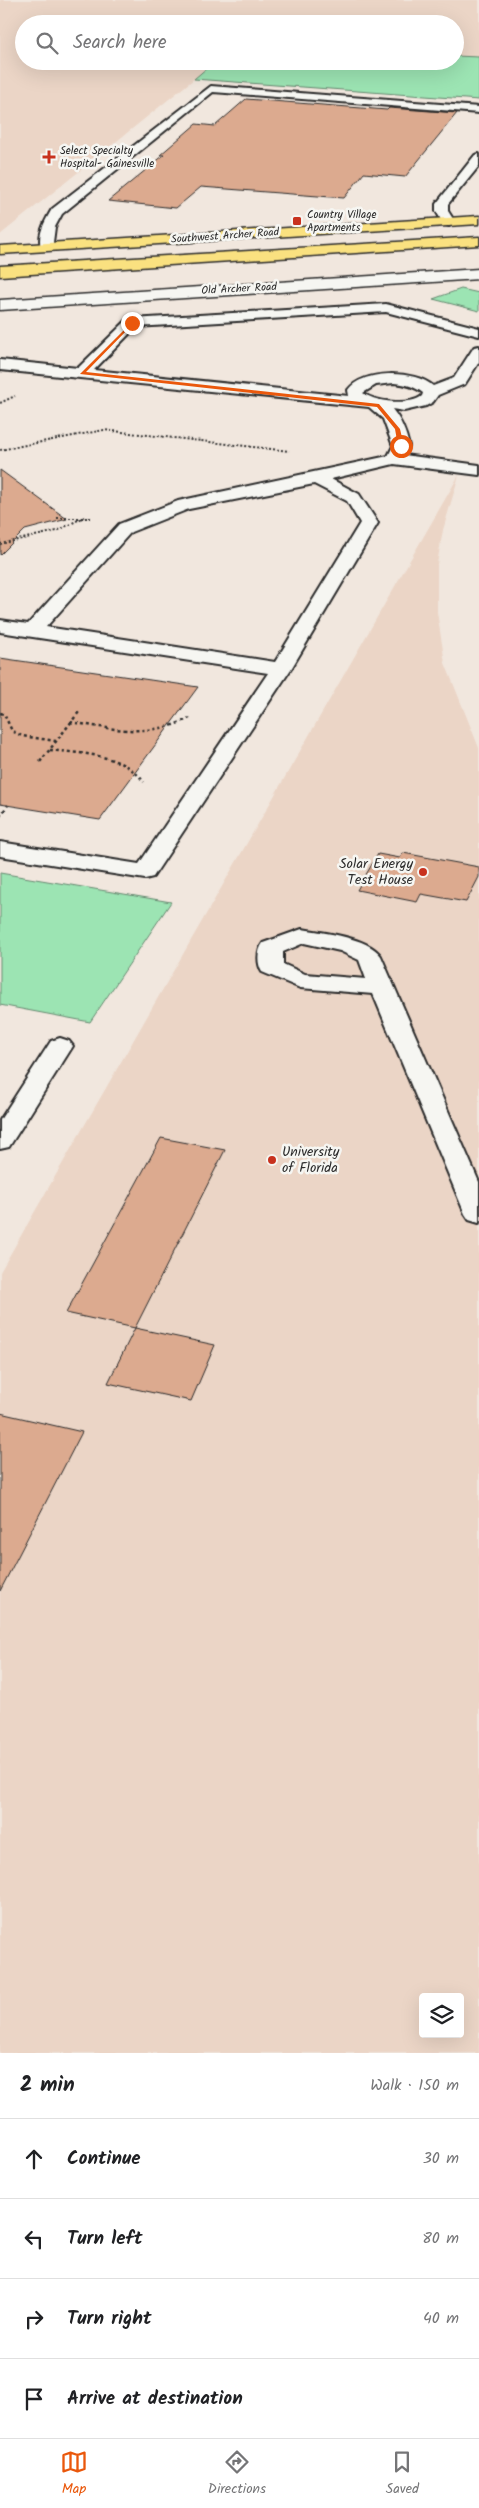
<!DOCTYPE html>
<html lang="en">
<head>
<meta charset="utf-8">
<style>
  body { margin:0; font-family:Kalam,sans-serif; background:#f6f6f6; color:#202124 }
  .controls { position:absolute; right:15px; bottom:15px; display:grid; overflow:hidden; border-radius:5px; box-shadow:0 5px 20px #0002 }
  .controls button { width:45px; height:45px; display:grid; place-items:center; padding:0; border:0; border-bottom:1px solid #e0e0e0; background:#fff; color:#202124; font:25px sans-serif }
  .stop { position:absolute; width:15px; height:15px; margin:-11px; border:4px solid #ea580c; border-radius:50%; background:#fff }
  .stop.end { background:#ea580c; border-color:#fff; box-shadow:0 1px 5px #0008 }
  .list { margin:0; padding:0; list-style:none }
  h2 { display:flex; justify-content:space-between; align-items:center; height:65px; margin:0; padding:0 20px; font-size:21px }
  h2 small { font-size:16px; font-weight:400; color:#757577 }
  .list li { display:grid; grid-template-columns:32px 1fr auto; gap:15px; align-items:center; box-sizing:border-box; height:80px; padding:0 20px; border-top:1px solid #e0e0e0 }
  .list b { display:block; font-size:19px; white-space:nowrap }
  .list em { font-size:16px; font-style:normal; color:#757577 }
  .icon { flex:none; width:28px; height:28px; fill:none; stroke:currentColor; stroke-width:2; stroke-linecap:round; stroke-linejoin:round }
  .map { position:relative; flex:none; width:479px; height:2053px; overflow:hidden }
  .search { position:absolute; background:#fff; box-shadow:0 5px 20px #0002; left:15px; right:15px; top:15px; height:55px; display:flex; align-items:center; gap:12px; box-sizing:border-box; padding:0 18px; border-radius:28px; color:#757577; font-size:19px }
  .sheet { height:385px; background:#fff }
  nav { display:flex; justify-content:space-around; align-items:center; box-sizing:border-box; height:70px; border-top:1px solid #e0e0e0; background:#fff; font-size:14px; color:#757577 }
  nav a { display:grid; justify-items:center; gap:2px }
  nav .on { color:#ea580c }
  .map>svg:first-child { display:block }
  .built { fill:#ebd5c6; fill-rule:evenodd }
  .green { fill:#9ce4b3; stroke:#64886f }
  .building { fill:#dcaa8f; stroke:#2b2b2b }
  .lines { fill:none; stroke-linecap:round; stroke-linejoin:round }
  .lane-casing { stroke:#2b2b2b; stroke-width:4 }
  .secondary-casing { stroke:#2b2b2b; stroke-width:3 }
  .primary-casing { stroke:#2b2b2b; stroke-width:3 }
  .path-far1 { stroke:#2b2b2b; stroke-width:2; stroke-dasharray:2 2; stroke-linecap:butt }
  .path { stroke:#2b2b2b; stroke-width:2.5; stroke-dasharray:3 3; stroke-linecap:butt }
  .lane { fill:#f6f6f2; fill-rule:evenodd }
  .secondary { fill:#f6f6f2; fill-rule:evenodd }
  .primary { fill:#fae180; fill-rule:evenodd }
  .route { fill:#ea580c }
  .poi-dot { fill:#c8321e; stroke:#f6f6f2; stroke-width:2 }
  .labels { text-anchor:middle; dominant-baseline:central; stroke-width:5; stroke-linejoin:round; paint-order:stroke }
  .far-poi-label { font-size:11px; fill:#2b2b2b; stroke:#f6f6f2; text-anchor:start }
  .far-street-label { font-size:11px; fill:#2b2b2b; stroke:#f6f6f2 }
  .poi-label { font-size:14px; fill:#2b2b2b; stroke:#f6f6f2; text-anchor:end }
</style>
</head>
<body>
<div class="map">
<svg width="479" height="2053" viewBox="0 0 479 2053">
  <rect width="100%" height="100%" fill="#f1e7de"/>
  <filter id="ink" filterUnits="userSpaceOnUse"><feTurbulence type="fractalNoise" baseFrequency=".02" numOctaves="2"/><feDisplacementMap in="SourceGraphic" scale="10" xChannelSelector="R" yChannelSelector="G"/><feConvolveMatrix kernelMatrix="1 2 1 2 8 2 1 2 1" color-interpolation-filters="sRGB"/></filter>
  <g filter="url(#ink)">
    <g class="built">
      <path d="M 0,0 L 479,0 L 479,100 L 194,79 L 0,235 ZM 24,24 L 455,24 L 455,61 L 24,61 Z"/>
      <path d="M 459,475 L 443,530 L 437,564 L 437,612 L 445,663 L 479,748 L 479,2053 L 0,2053 L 0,1272 ZM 423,1997 L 460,1997 L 460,2034 L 423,2034 Z"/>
    </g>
    <g class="green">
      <polygon points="455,56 479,57 479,100 194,79 215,61 455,61"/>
      <polygon points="461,289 479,293 479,311 433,299"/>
      <polygon points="0,873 171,902 90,1022 0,1005"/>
    </g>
    <g class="building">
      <polygon points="246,99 387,110 389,108 457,113 405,177 364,173 344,198 201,187 176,208 108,201 164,155 160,155 196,124 215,126"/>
      <polygon points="0,470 67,519 25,530 0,555"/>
      <polygon points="0,658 198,687 100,820 0,804"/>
      <polygon points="403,853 479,867 479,877 466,902 421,894 417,902 357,890 378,854 400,858"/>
      <polygon points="161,1138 225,1150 135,1328 66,1313"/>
      <polygon points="135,1328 215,1345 191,1401 108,1383"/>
      <polygon points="0,1413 82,1432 0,1591"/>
    </g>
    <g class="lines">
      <g class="lane-casing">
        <g id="lane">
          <path d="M 211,86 L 479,107 L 479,113 L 213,92 L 62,214 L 55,227 L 52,250 L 42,250 C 36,236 45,221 52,209 Z"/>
          <polygon points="479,154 479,166 448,204 448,211 455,222 449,226 444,225 436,211 436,204 475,155"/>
          <path d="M 386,304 L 479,328 L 479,336 L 386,312 L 136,327 L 94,370 L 349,396 L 348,390 C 363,369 415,370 433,386 L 454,378 L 474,347 L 479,346 L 479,362 L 465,384 L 438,395 L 433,402 L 426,406 L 404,411 L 392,409 C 401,420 406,432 409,446 L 404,455 L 479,465 L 479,475 L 394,464 L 331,479 L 359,494 L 378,523 L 291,669 L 153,877 L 145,879 L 0,856 L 0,842 L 139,864 L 268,673 L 0,632 L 0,620 L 28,624 L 119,524 L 178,501 L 388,456 L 393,446 L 383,419 L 369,407 L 0,370 L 0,360 L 78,368 L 127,320 L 132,319 ZM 394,383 C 405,384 414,386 423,393 L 422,396 C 409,406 375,402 363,393 L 376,385 ZM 314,484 L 347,501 L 360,523 L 275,662 L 46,627 L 131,532 L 189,509 Z"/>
          <path d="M 302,929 C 324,933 368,937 381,956 L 479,1182 L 479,1223 L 469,1220 L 465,1214 L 373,994 L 300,988 L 262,972 C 257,964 257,951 263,943 ZM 304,943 L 340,951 L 359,960 L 366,979 L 305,974 L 283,964 L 283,952 Z"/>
          <polygon points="60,1038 69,1041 73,1046 9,1147 0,1149 0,1120 51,1041"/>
        </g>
      </g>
      <g class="secondary-casing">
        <polygon id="secondary" points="479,269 479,279 0,310 0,300"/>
      </g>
      <g class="primary-casing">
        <g id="primary">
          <polygon points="479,216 479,224 0,254 0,246"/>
          <polygon points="479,237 479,245 0,276 0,266"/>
        </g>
      </g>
      <g class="path-far1">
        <polyline points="0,403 15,396"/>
        <polyline points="0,450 104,430 289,451"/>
        <polyline points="57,518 91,518"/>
        <polyline points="0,544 57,531 84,517"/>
      </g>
      <g class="path">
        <polyline points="0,713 4,714 12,731 22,736 56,741"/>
        <path d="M 70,722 C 112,729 151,738 190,718"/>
        <path d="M 50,750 C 83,754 122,753 144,782"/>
        <polyline points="40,762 79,712"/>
        <polyline points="0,816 8,805"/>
      </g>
      <use href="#lane" class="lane"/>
      <use href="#secondary" class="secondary"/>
      <use href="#primary" class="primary"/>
    </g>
  </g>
  <polygon class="route" points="132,322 133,324 86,372 379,404 400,429 404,446 398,446 395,429 377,407 80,374"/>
  <g class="poi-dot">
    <path d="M46.5 149.5h5v5h5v5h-5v5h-5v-5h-5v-5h5z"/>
    <rect x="292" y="216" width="10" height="10" rx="2.5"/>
    <circle cx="423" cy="872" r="5"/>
    <circle cx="272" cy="1160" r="5"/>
  </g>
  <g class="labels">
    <g class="far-poi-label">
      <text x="60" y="151">Select Specialty<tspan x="60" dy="13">Hospital- Gainesville</tspan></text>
      <text x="307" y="215">Country Village<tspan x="307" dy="13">Apartments</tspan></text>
    </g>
    <g class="far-street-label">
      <text transform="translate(225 236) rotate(-4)">Southwest Archer Road</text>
      <text transform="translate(239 289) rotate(-3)">Old Archer Road</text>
    </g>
    <g class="poi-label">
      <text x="413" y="864">Solar Energy<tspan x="413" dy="16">Test House</tspan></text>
      <text x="282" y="1152" text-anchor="start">University<tspan x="282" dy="16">of Florida</tspan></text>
    </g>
  </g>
</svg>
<div class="controls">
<button><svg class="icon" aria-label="layers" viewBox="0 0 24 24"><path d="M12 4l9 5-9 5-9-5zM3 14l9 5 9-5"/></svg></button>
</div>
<div class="stop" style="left:401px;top:446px"></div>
<div class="stop end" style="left:132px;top:323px"></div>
<div class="search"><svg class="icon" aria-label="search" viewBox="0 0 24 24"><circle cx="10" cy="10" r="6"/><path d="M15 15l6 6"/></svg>Search here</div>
</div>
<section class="sheet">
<h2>2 min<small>Walk · 150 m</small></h2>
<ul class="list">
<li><svg class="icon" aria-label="ahead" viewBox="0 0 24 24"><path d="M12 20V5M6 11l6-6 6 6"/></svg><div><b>Continue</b></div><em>30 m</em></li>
<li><svg class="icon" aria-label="left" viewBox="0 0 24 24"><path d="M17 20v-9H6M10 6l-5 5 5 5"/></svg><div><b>Turn left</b></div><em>80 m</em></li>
<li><svg class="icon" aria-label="right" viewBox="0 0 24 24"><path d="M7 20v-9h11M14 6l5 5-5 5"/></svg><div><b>Turn right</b></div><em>40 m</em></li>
<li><svg class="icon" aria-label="arrive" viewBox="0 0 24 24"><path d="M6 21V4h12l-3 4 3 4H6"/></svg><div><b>Arrive at destination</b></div></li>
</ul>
</section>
<nav>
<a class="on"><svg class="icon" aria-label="map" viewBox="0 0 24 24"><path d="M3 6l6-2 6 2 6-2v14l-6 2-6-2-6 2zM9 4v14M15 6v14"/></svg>Map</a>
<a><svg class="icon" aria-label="directions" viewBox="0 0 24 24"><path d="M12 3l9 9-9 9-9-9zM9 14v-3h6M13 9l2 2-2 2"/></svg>Directions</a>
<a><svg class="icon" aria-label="saved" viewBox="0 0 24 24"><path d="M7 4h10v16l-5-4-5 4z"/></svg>Saved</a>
</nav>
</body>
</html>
